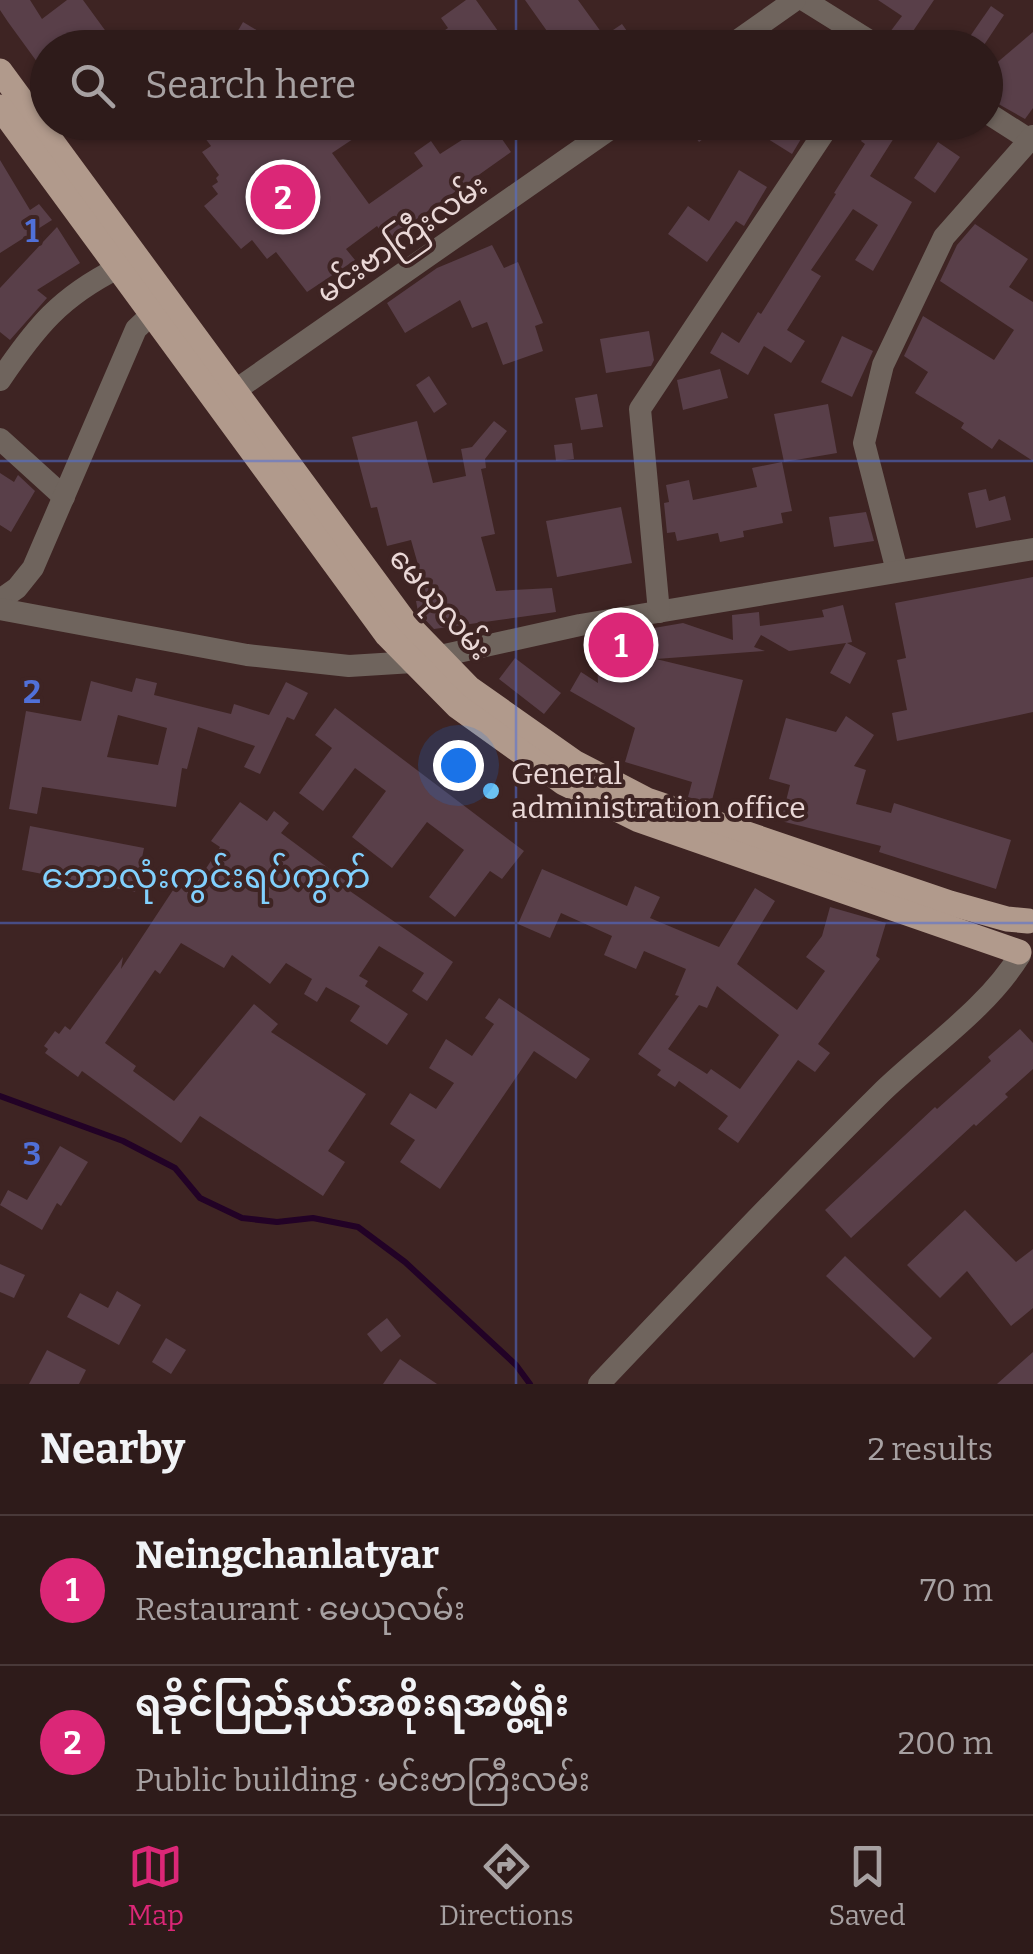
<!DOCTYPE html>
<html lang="en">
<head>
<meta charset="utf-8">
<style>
  body { margin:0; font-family:Bitter,"Noto Sans Myanmar",serif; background:#362423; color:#f1f3f6 }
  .you { position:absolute; left:458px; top:765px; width:35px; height:35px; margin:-25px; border:8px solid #fff; border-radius:50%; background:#1a73e8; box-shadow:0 0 0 15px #1a73e833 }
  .badge { display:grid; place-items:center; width:65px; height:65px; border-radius:50%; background:#db2777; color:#fff; font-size:32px; font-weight:700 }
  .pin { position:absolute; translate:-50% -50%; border:5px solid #fff; box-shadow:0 2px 10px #0006 }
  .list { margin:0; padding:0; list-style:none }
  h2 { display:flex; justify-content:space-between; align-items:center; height:130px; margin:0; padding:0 40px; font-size:42px }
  h2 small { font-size:32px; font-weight:400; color:#a7a1a2 }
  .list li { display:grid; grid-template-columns:65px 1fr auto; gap:30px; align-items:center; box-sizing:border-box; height:150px; padding:0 40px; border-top:2px solid #493939 }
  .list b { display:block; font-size:38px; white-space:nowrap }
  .list p { margin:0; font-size:32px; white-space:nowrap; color:#a7a1a2 }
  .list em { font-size:32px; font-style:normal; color:#a7a1a2 }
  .icon { flex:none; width:55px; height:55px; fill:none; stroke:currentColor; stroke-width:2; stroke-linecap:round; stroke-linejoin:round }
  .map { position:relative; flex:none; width:1033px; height:1384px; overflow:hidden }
  .search { position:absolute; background:#2e1b1a; box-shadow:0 2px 8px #0004; left:30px; right:30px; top:30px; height:110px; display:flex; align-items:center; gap:25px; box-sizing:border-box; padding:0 35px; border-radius:55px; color:#a7a1a2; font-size:38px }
  .sheet { height:430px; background:#2e1b1a }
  nav { display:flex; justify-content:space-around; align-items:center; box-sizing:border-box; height:140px; border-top:2px solid #493939; background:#2e1b1a; font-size:28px; color:#a7a1a2 }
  nav a { display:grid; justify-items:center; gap:5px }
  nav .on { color:#db2777 }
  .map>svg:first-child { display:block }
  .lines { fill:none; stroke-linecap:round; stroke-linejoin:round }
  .stream { stroke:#220226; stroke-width:6 }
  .building { fill:#593f49; fill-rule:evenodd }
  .minor { stroke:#6f645d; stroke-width:22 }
  .major { stroke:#b19a8c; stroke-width:25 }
  .grid { fill:none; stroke:#5070d8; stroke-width:2.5; stroke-opacity:0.55 }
  .poi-dot { fill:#6cc3f2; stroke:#3e2423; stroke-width:4 }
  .labels { text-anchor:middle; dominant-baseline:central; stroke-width:8; stroke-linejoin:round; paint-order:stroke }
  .street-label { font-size:30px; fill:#ead8d7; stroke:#3e2423 }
  .poi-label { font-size:30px; fill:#ead8d7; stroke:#3e2423; text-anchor:start }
  .quarter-label { font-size:35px; fill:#81d0fd; stroke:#3e2423 }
  .grid-label { font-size:32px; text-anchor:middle; font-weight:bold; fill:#5070d8; stroke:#3e2423; stroke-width:8; stroke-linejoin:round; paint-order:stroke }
</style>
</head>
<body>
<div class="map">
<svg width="1033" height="1384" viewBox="0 0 1033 1384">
  <rect width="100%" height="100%" fill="#3e2423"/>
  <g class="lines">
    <polyline class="stream" points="0,1096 123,1141 175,1168 200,1198 242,1218 277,1222 313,1218 358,1227 405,1262 516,1365 530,1384"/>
  </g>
  <g class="building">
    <polygon points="0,0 30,0 42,19 67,0 83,0 118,48 48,48 48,77 8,22 0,10"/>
    <polygon points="466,0 476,0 510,48 419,48 448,28 441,18"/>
    <polygon points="525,0 578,0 604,36 622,24 639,48 559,48"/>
    <polygon points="878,0 934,0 905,43 890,32 902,16"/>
    <polygon points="991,6 1004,15 982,48 962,48"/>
    <polygon points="243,22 260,32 251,48 228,48"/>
    <polygon points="1033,32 1033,108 1025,119 986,97 986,72"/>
    <polygon points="210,122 355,122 362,133 332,153 369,204 423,166 414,153 431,141 440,154 490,122 511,152 387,240 377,226 346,249 355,260 307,292 276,252 267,259 252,240 241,249 204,206 218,194 212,186 218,182 216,178 219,175 202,152 211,146 205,138 215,129"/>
    <polygon points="684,122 725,122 699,142"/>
    <polygon points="741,122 798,122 807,129 792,154"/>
    <polygon points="873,122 904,122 870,176 912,202 873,271 855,260 878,225 853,209 811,270 821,276 787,330 805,341 791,363 764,346 748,375 710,353 722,332 739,343 758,312 761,314 836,194 834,193 865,144 861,141"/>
    <polygon points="938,142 960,157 935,193 914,178"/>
    <polygon points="0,160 30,210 39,204 52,220 0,253"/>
    <polygon points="739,170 767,187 744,226 736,221 707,262 668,234 688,206 709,221"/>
    <polygon points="975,224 1028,259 1009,287 1033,302 1033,461 999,439 992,449 961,428 964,423 915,393 928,372 904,356 923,316 994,360 1014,330 940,281 957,245"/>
    <polygon points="57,227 80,263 37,290 47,298 10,340 0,332 0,288"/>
    <polygon points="492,245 504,268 518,262 543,323 535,326 543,351 503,365 487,322 472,328 460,300 405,333 387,303 437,268"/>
    <polygon points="649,331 654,360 651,366 606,373 600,339"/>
    <polygon points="842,336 873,351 852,397 821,382"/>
    <polygon points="720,369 728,398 683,410 677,380"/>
    <polygon points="429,376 447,404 434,413 416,385"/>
    <polygon points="597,394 603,427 581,430 575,398"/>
    <polygon points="828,404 837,453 784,462 774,414"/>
    <polygon points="417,421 433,483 466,476 461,449 472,447 494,421 507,431 485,459 486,468 481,469 495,534 481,537 496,591 552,588 556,612 434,629 418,612 416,601 428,600 411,540 387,546 377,507 371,508 352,437"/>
    <polygon points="572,443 574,459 556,461 554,445"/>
    <polygon points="782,462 792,511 781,513 783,523 743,531 744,537 720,542 718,533 677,541 675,532 667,533 664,503 669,502 666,485 689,480 693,500 757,487 752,468"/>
    <polygon points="0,473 14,482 18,475 35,491 11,532 0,525"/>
    <polygon points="986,489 989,501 1005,496 1011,520 976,528 968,493"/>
    <polygon points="621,507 632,563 557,577 546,521"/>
    <polygon points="866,512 874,541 834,547 829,517"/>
    <polygon points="1033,577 1033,712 897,741 892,713 907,710 897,660 906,658 895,603"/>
    <polygon points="843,605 852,642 847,643 866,653 850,684 830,673 846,643 789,651 761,635 754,647 765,651 656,659 743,680 711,804 688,797 692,782 625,762 635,728 570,691 581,672 598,683 596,638 683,623 733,640 732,615 759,612 760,626 824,617 822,610"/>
    <polygon points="515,658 561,693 544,714 499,679"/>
    <path d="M 136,678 L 157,683 L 154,695 L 231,714 L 234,704 L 269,715 L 286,682 L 308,693 L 294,720 L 287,717 L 260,774 L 244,767 L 255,746 L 198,727 L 187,769 L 182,768 L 176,807 L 42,787 L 37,814 L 9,809 L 26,711 L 81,721 L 91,681 L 132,692 ZM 118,715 L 167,728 L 158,765 L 107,757 Z"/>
    <polygon points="335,708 524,851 502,879 490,871 455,917 429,897 464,850 427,822 392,868 352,837 386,791 355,768 323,811 299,793 332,748 315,735"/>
    <polygon points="846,716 874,735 854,766 866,770 856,804 891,813 894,803 1011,840 996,889 879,852 881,846 781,821 790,785 769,779 786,718 836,732"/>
    <polygon points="240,802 267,821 274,811 289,823 281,833 347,882 344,887 453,962 427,1001 412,991 424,973 379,946 359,976 368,981 365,986 408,1014 387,1045 350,1021 360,1006 326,987 317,1002 304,994 312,979 286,963 270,984 232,955 224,968 181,943 160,974 155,970 105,1043 136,1066 133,1071 174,1101 254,1004 278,1024 271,1032 366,1094 328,1151 345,1162 323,1196 200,1116 181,1143 82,1071 78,1077 45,1053 48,1049 44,1046 55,1031 59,1034 65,1026 70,1030 123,957 121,969 177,884 190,893 220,847 211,841"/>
    <polygon points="30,826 144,848 135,892 22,870"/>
    <path d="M 542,869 L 627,906 L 635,886 L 660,897 L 650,918 L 719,947 L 755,888 L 775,901 L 737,964 L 797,1010 L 825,971 L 806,957 L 822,936 L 830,907 L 886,923 L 876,956 L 880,959 L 818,1044 L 830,1053 L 815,1072 L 798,1060 L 738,1143 L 718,1129 L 728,1116 L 679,1081 L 675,1087 L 657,1075 L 661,1070 L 638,1054 L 679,996 L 675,995 L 686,969 L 644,951 L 636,969 L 604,955 L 612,936 L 561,913 L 550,938 L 518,924 ZM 717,986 L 779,1035 L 740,1089 L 711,1069 L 707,1074 L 668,1049 L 699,1005 L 707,1008 Z"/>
    <polygon points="499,998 590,1059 576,1079 534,1051 440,1189 400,1162 415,1140 390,1124 410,1093 436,1109 454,1083 429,1068 446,1039 472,1056 494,1024 485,1018"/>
    <polygon points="1020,1029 1033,1043 1033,1069 1005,1094 1008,1097 976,1126 974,1124 851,1238 825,1210 935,1107 937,1109 991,1061 988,1057"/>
    <polygon points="60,1146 88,1162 61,1206 57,1203 42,1230 0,1205 8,1190 27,1200"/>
    <polygon points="965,1210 1016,1262 1033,1249 1033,1308 1011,1326 967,1271 940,1298 907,1265"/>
    <polygon points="845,1256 932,1338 914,1358 826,1276"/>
    <polygon points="0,1264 25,1275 14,1298 0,1292"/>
    <polygon points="117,1291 141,1305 119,1345 67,1317 80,1293 108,1308"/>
    <polygon points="387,1318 401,1336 381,1352 367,1334"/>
    <polygon points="166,1338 186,1350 171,1374 152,1362"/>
    <polygon points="47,1350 86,1370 79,1384 29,1384"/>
    <polygon points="1033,1352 1033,1384 997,1384"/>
    <polygon points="400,1359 437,1384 383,1384"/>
  </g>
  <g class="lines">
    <g class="minor">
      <polyline points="804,0 881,48"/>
      <polyline points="727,48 795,0"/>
      <polyline points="986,112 1033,142"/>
      <path d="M 0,380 C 36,327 60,297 118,268"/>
      <polyline points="220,401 620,122"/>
      <polyline points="0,439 64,497"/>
      <polyline points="897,571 864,443 883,365 944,237 1033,136"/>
      <polyline points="0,600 17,588 33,568 136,329 152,314"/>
      <polyline points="0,609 247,655 349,666 413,662 580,625 1033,549"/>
      <polyline points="659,612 640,409 831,122"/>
      <path d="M 599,1384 C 692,1286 784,1189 880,1094 C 926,1049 986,1010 1020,955"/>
    </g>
    <g class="major">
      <polyline points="0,71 405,622 469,688 574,762 647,800 950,903 1007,919 1028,921"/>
      <polyline points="0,107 387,635 457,706 564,783 639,820 1019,952"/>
    </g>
  </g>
  <path class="grid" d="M 516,0 L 516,48M 516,122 L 516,1384M 0,461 L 1033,461M 0,923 L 1033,923"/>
  <circle class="poi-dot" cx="491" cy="791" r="10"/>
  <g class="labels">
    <g class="street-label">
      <text transform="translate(402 239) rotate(-35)">မင်းဗာကြီးလမ်း</text>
      <text transform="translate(440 604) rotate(49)">မေယုလမ်း</text>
    </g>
    <g class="poi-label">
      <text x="511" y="774">General<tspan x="511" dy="34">administration office</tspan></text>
    </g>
    <g class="quarter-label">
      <text x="206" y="876">ဘောလုံးကွင်းရပ်ကွက်</text>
    </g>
  </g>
  <g class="grid-label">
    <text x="32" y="242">1</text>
    <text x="32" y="703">2</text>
    <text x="32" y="1165">3</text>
  </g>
</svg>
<div class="you"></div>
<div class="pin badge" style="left:621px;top:645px">1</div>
<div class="pin badge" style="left:283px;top:197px">2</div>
<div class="search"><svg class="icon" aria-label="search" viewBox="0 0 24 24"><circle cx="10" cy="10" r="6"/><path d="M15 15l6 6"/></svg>Search here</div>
</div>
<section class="sheet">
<h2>Nearby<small>2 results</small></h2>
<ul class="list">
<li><span class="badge">1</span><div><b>Neingchanlatyar</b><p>Restaurant · မေယုလမ်း</p></div><em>70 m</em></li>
<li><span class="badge">2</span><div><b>ရခိုင်ပြည်နယ်အစိုးရအဖွဲ့ရုံး</b><p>Public building · မင်းဗာကြီးလမ်း</p></div><em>200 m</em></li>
</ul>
</section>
<nav>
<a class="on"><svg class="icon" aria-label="map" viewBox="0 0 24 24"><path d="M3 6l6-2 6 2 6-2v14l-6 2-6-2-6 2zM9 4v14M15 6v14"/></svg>Map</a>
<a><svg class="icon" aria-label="directions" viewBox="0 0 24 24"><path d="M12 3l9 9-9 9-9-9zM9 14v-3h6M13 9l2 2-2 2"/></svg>Directions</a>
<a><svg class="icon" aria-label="saved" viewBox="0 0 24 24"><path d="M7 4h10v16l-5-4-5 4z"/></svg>Saved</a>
</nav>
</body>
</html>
